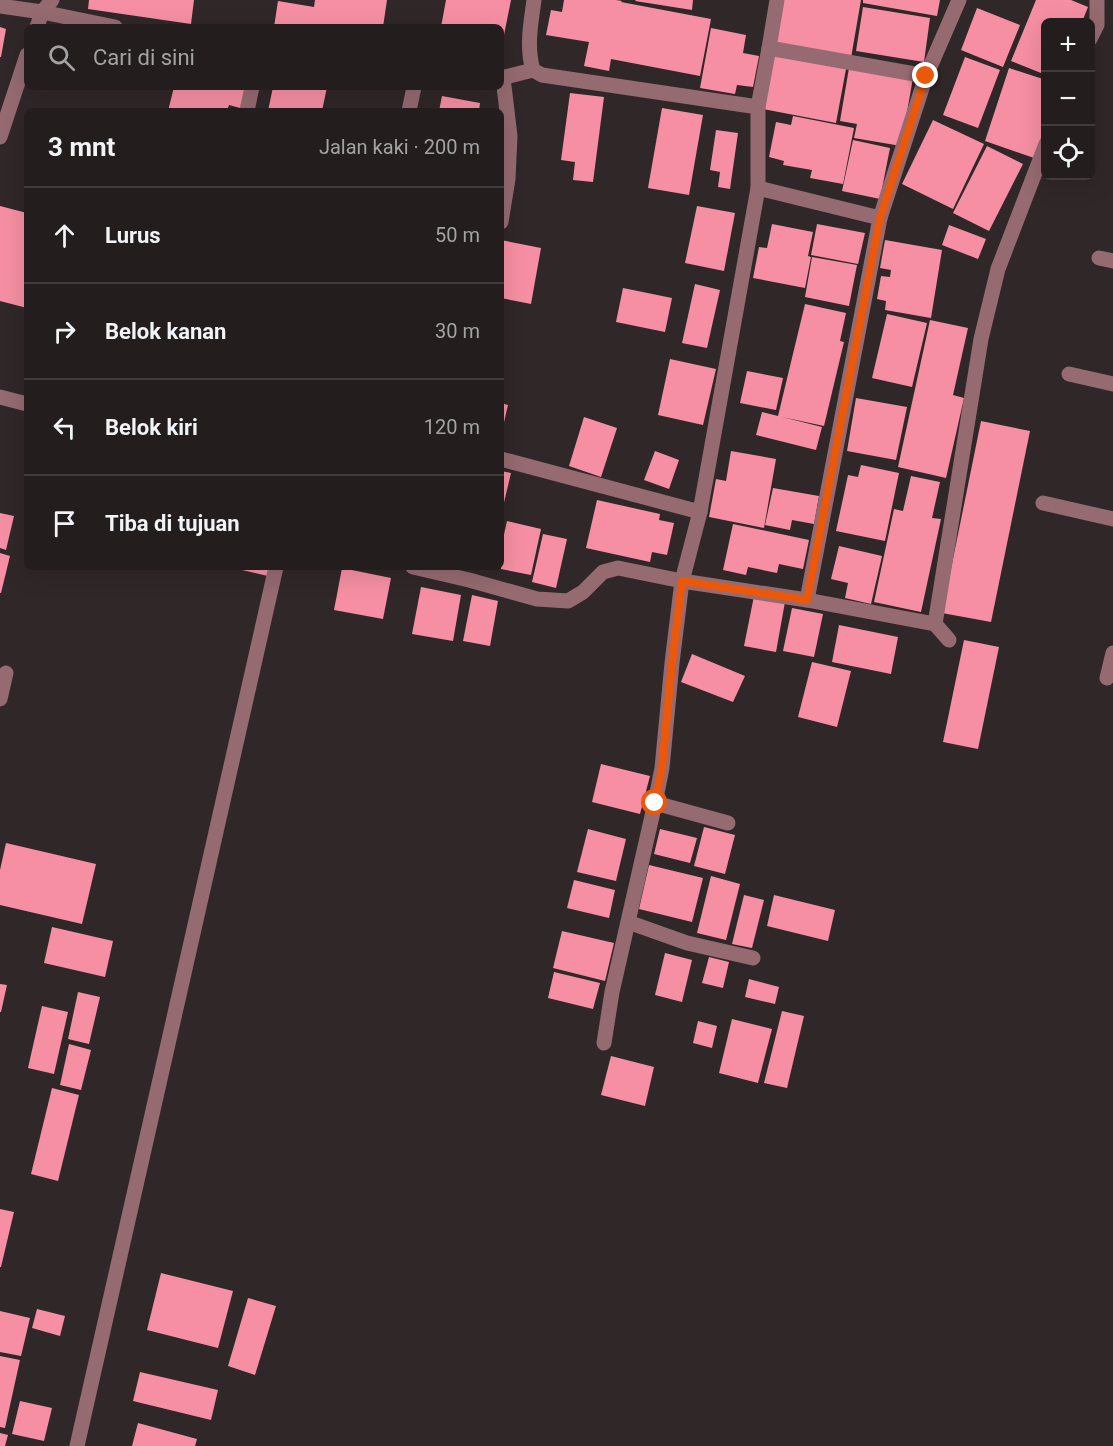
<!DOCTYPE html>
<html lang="id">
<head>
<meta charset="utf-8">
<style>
  body { margin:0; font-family:Roboto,sans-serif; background:#2c2627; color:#f1f3f6 }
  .controls { position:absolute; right:18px; top:18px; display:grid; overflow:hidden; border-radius:9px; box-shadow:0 6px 24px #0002 }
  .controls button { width:54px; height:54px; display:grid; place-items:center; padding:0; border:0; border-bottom:2px solid #413b3c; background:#241d1e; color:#f1f3f6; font:30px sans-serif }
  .stop { position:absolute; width:18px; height:18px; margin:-14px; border:4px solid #ea580c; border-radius:50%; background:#fff }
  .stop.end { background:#ea580c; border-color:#fff; box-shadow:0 2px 6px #0008 }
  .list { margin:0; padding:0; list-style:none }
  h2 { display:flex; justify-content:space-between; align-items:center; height:78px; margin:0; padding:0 24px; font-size:26px }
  h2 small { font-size:20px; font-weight:400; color:#a3a2a4 }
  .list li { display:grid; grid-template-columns:39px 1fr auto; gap:18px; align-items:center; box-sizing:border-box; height:96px; padding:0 24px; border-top:2px solid #413b3c }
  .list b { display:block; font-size:22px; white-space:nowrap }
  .list em { font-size:20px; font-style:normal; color:#a3a2a4 }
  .icon { flex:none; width:33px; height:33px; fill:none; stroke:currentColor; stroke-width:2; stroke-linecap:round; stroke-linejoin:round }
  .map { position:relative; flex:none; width:1113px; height:1446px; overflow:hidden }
  .search { position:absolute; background:#241d1e; box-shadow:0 6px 24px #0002; left:24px; top:24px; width:480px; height:66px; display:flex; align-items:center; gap:15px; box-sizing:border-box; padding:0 21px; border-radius:9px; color:#a3a2a4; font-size:22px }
  .panel { position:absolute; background:#241d1e; box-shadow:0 6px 24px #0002; left:24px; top:108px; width:480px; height:462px; border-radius:9px }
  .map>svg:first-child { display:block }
  .building { fill:#f68fa3 }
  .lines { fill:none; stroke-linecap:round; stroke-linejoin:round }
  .minor { stroke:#956a71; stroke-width:15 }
  .route { stroke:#ea580c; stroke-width:8 }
</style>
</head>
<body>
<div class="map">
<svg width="1113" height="1446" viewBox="0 0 1113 1446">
  <rect width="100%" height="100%" fill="#302728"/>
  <g class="building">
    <polygon points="89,0 194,0 191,24 88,9"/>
    <polygon points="315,0 387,0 383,27 274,27 278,1 314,7"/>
    <polygon points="446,0 511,0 502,45 501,45 501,27 441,27"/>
    <polygon points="564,0 616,0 622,1 621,2 711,19 700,76 611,59 609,71 584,66 589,42 546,35 551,10 562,12"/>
    <polygon points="636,0 693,0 692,10 635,1"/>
    <polygon points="784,0 861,0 851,58 776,45"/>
    <polygon points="863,0 940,0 937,16 863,3"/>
    <polygon points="1036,0 1071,0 1088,7 1082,22 1046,22 1046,75 1011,61"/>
    <polygon points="863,7 930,18 924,62 856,51"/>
    <polygon points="977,8 1020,25 1003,67 961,50"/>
    <polygon points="0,27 6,29 1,57 0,57"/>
    <polygon points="711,28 746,35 743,53 759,56 753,87 737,85 735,94 700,88"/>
    <polygon points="774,55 846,69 836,123 763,109"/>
    <polygon points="965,57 1000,70 978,128 943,115"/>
    <polygon points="849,68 913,78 901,146 854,138 857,124 840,121"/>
    <polygon points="1009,68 1046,80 1046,124 1034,158 985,141"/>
    <polygon points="174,87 249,87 244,109 229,105 227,111 168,111"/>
    <polygon points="273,87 327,87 322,111 268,111"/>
    <polygon points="570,93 604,97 593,182 573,180 575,162 561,160"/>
    <polygon points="442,96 480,103 479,111 439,111"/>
    <polygon points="662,108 703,115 689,195 648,188"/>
    <polygon points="793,116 854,128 843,184 810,178 812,170 783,165 784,161 769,157 776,122 791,125"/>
    <polygon points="933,120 984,144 953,209 902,184"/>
    <polygon points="716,130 738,133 730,189 718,187 720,172 710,170"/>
    <polygon points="853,140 890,148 880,199 842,191"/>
    <polygon points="987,146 1023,164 989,231 953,213"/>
    <polygon points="0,206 27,213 27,308 0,301"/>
    <polygon points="697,206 735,213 724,271 685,263"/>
    <polygon points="772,224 813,232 808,256 811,257 805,288 753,278 759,247 767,248"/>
    <polygon points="817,224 865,233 858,264 811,255"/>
    <polygon points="949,225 986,239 978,259 942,245"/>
    <polygon points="501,240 541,248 531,304 501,298"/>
    <polygon points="885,240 942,250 931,318 885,310 886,301 877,299 881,276 890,277 891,270 880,268"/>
    <polygon points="812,257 857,265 849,306 805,297"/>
    <polygon points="695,284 720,290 707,348 682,343"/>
    <polygon points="623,288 672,298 665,332 616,322"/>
    <polygon points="805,304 846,313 840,341 844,342 824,426 782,417 822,427 816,450 756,435 762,412 778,416"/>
    <polygon points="887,314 927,323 912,387 872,378"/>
    <polygon points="930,320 968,328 953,395 964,398 946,478 898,467"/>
    <polygon points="670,359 716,369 703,425 658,415"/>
    <polygon points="747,371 783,378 776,410 740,403"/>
    <polygon points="856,398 907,407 896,460 847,451"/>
    <polygon points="501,403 508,405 502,431 501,431"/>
    <polygon points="584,417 617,428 601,477 569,466"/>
    <polygon points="981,421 1030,431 991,622 942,613"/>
    <polygon points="655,451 679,460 669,489 644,480"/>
    <polygon points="731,451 776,459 764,528 709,517 716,479 726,481"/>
    <polygon points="861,465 899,473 885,541 836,531 848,475 858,477"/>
    <polygon points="501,471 511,473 502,511 501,511"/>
    <polygon points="911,476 940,482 932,518 941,519 921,612 874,602 894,509 903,511"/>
    <polygon points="773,488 819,496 814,524 792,520 790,530 765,525"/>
    <polygon points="597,500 660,514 659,520 674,523 667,555 652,552 650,562 586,548"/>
    <polygon points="0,513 14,516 6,550 0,548"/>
    <polygon points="507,521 541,529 531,575 501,569 501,548"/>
    <polygon points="733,524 809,540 803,569 779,564 777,573 748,567 746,575 723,570"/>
    <polygon points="543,534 567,539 556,588 532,582"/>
    <polygon points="839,546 882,556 871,604 845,598 848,583 831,579"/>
    <polygon points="0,553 10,556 1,593 0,593"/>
    <polygon points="243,567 275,567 272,577 242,570"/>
    <polygon points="342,568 391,578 383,619 334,610"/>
    <polygon points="421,587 461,595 453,641 412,634"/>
    <polygon points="472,595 498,601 490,646 463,641"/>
    <polygon points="754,596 785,602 776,652 744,646"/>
    <polygon points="792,608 823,614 814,657 783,651"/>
    <polygon points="839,625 898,637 891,674 832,662"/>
    <polygon points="964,640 999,647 978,749 943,742"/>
    <polygon points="692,654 745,676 733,702 681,682"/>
    <polygon points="812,662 851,671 837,727 798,717"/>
    <polygon points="601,764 650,776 640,814 592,802"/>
    <polygon points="704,827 735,835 725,874 694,866"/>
    <polygon points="588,829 626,839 616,881 577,872"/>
    <polygon points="660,829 697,838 690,863 654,854"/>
    <polygon points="6,843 96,864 82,924 0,905 0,870"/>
    <polygon points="649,865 703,878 692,922 639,909"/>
    <polygon points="711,876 740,884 726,940 697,933"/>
    <polygon points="574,880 615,890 609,918 567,908"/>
    <polygon points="744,895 764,900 752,948 732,944"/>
    <polygon points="774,895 835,910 828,941 767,926"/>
    <polygon points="52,927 113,941 105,977 44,963"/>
    <polygon points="562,931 614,943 605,981 553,968"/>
    <polygon points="665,953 692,960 682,1002 655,995"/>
    <polygon points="709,957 729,962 723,988 702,983"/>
    <polygon points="554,972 600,983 593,1009 548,998"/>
    <polygon points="749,979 779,987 775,1004 745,997"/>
    <polygon points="0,984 7,985 1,1012 0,1012"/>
    <polygon points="78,992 100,997 89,1044 68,1039"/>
    <polygon points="42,1006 68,1012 54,1074 28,1068"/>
    <polygon points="782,1011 804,1016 787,1088 764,1083"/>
    <polygon points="732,1019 772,1029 758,1083 719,1073"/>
    <polygon points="698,1021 717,1026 712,1048 693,1043"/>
    <polygon points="69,1044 91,1050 81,1090 60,1085"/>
    <polygon points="611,1056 654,1067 645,1106 601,1095"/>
    <polygon points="52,1088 79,1095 58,1181 31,1174"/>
    <polygon points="0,1209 14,1212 1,1267 0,1267"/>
    <polygon points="161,1273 233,1291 218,1348 147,1330"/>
    <polygon points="248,1298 276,1306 255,1375 228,1366"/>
    <polygon points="37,1309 65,1316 60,1336 32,1328"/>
    <polygon points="0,1311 30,1318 21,1356 0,1352"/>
    <polygon points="0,1356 20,1360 5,1428 0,1427"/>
    <polygon points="140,1372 218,1390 211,1420 133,1401"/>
    <polygon points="20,1401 52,1408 44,1441 12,1434"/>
    <polygon points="138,1423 197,1439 195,1446 132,1446"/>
    <polygon points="0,1433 8,1435 5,1446 0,1446"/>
  </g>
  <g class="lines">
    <g class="minor">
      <path d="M 534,0 C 531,23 526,47 533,70 L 542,75 L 758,107 L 758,188 L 700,512 L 682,581 L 672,663 L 662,768 L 655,803 L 612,992 L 604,1043"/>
      <polyline points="0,6 42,12 115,27"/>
      <polyline points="37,27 42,12 52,0"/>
      <polyline points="1090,39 1097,25 1097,0"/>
      <polyline points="769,48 926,76"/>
      <polyline points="501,78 533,70"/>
      <polyline points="758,107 769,48 777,0"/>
      <polyline points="247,111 252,87"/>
      <polyline points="409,111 414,87"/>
      <polyline points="0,137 27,55"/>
      <polyline points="758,188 880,218 807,600"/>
      <polyline points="880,218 926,76 959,0"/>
      <polyline points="501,222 508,179 510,136 503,78"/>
      <polyline points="1099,258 1113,261"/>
      <polyline points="1069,374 1113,384"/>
      <polyline points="0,397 27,404"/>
      <polyline points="501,459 700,512"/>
      <polyline points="1043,503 1113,519"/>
      <polyline points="413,567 469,580 537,599 568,601 583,592 603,572 618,568 682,581 807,600 935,624 981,339 998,269 1046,144"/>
      <polyline points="935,624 949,640"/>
      <polyline points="1107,678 1113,653"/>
      <polyline points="0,699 6,673"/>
      <polyline points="655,803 728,823"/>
      <polyline points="628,922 687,943 753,958"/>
      <polyline points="77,1446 276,567"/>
    </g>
  </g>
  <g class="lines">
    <polyline class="route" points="655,803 662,768 672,663 682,581 807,600 880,218 926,76"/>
  </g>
</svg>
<div class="controls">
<button>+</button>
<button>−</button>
<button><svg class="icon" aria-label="locate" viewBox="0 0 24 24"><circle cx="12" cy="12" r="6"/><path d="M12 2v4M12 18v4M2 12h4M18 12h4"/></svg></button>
</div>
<div class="stop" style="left:655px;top:803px"></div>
<div class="stop end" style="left:926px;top:76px"></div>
<div class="search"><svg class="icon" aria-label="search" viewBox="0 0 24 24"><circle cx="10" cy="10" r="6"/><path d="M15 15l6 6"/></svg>Cari di sini</div>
<section class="panel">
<h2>3 mnt<small>Jalan kaki · 200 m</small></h2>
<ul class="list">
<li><svg class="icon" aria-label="ahead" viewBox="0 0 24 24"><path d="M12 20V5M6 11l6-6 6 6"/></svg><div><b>Lurus</b></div><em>50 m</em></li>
<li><svg class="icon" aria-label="right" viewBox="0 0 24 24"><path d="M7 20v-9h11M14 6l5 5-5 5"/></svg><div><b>Belok kanan</b></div><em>30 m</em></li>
<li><svg class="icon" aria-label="left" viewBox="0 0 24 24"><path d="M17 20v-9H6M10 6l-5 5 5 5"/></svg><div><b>Belok kiri</b></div><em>120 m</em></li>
<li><svg class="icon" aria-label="arrive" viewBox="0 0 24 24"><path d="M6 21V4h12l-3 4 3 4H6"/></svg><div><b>Tiba di tujuan</b></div></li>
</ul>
</section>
</div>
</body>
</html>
